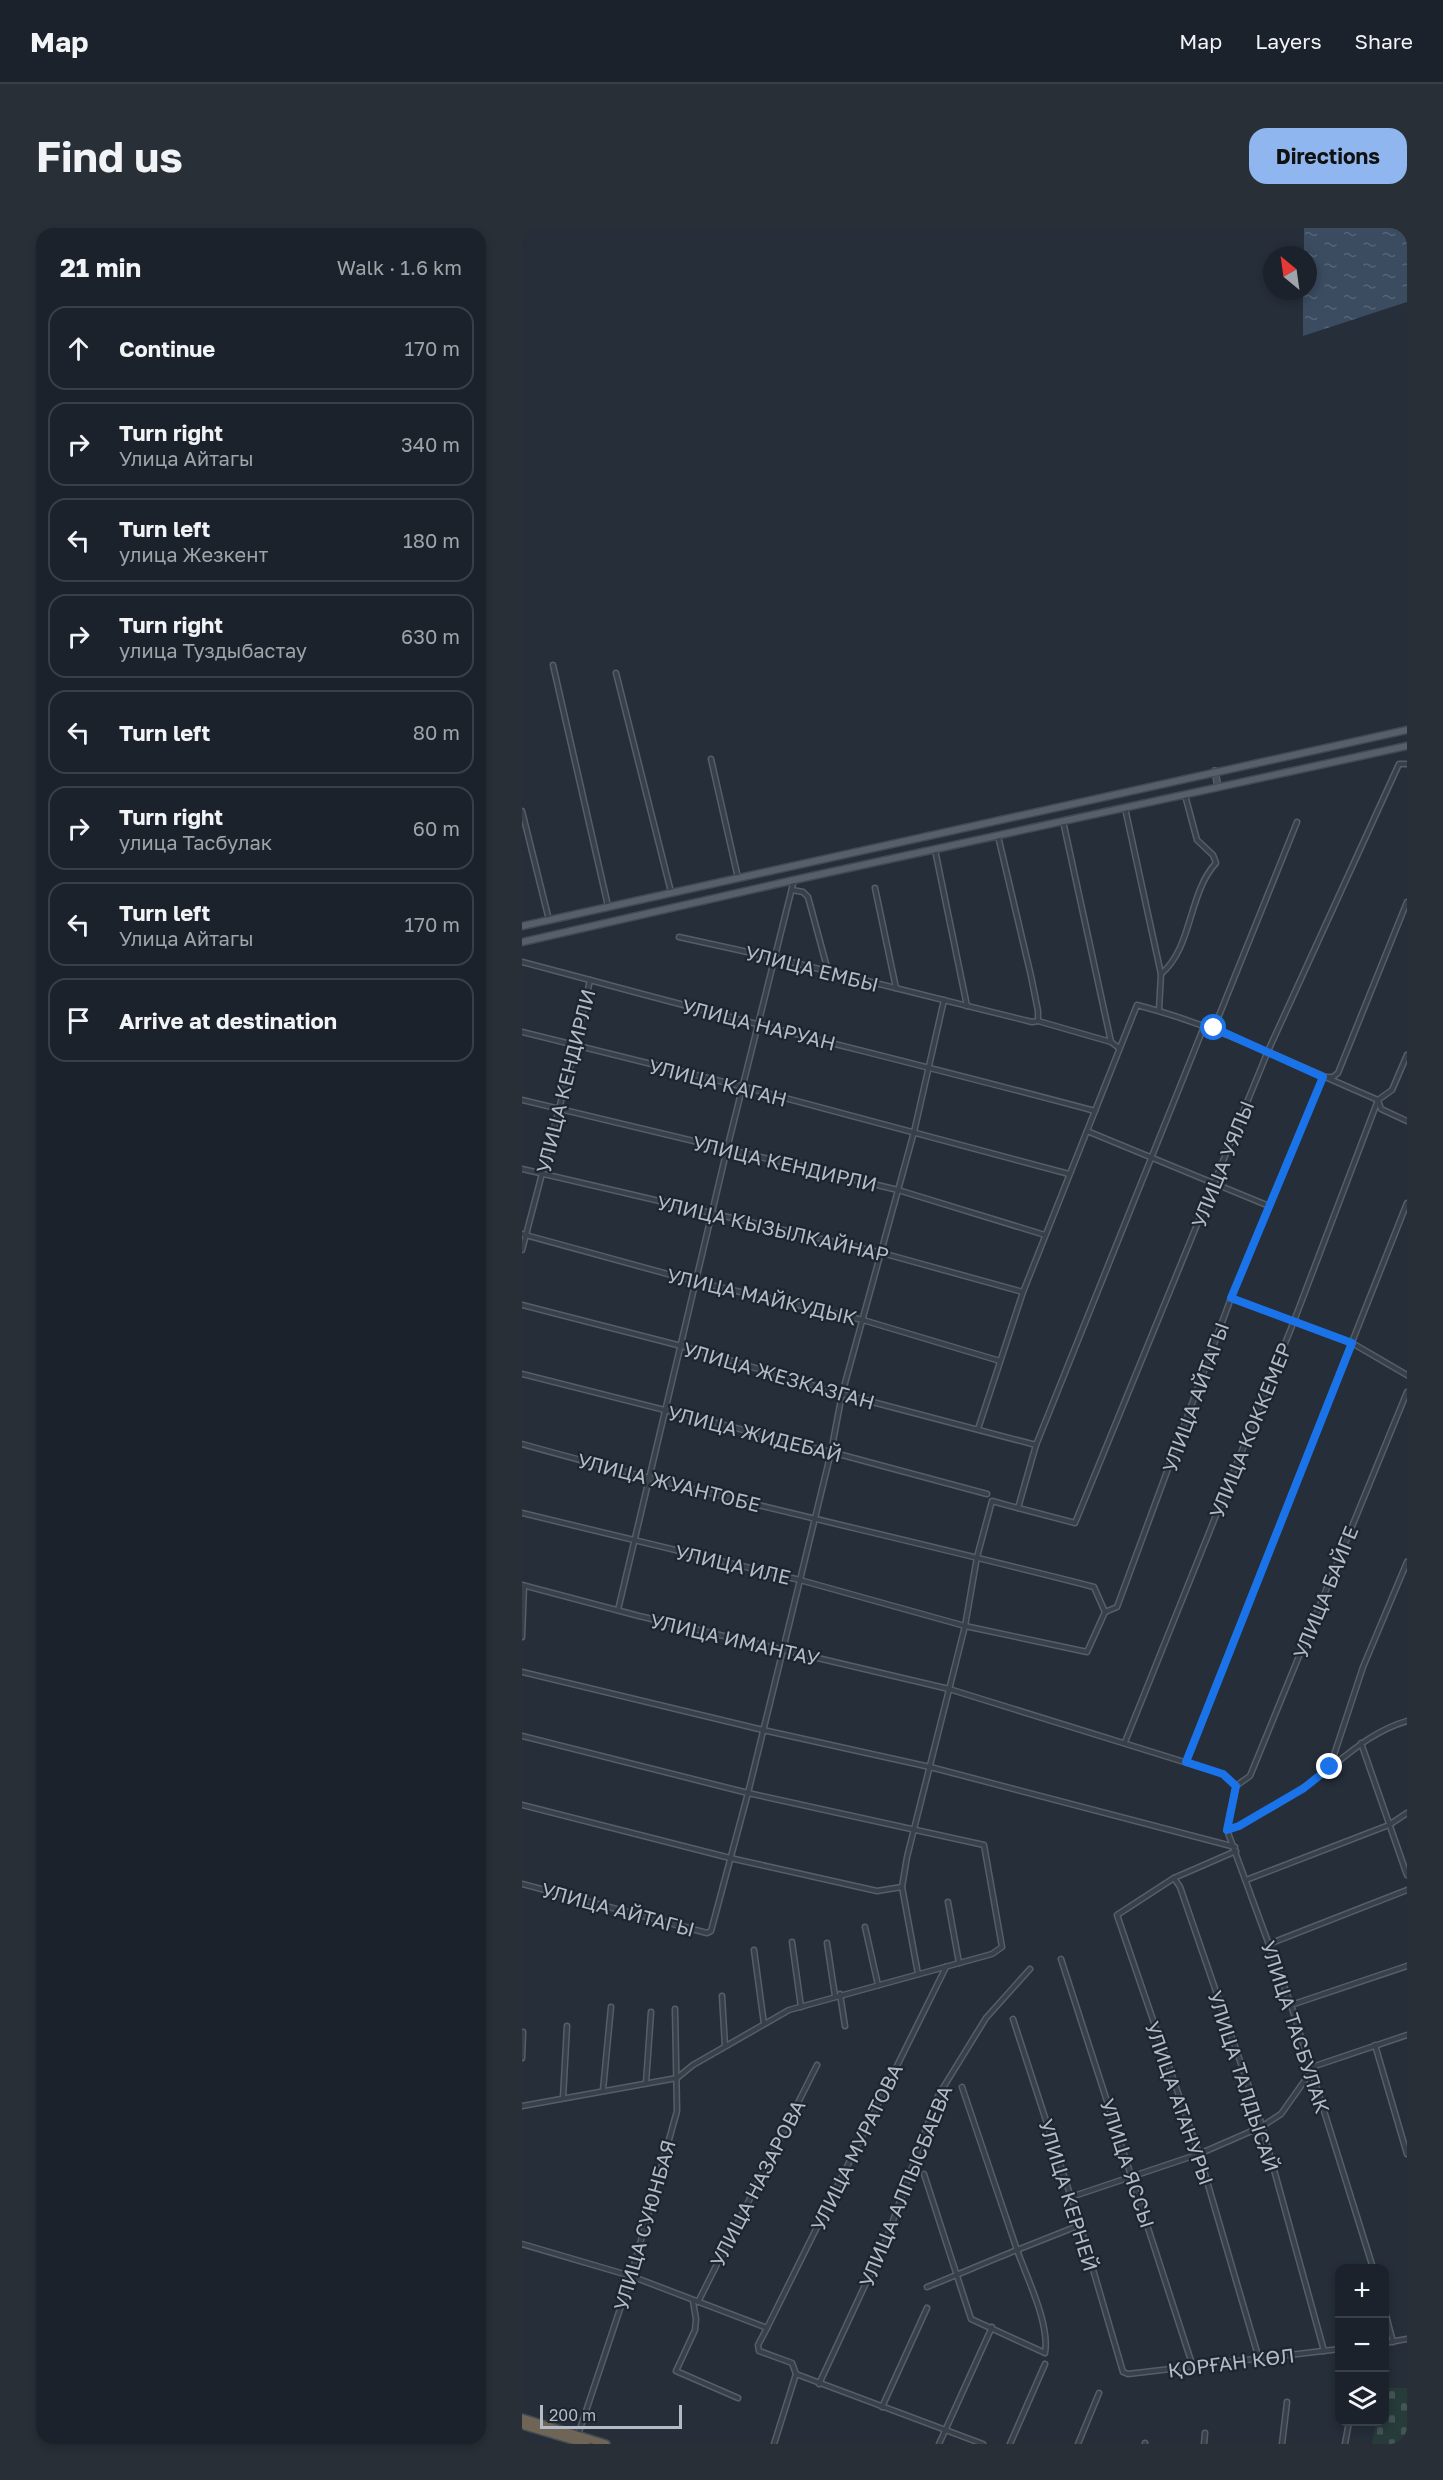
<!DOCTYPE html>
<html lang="en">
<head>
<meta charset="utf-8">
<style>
  body { margin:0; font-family:"Golos Text",sans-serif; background:#292f37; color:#f1f3f6 }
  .controls { position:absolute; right:18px; bottom:18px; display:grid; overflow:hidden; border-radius:12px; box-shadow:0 3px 9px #0003 }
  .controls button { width:54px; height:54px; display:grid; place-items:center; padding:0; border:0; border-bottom:2px solid #3a3f47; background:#1c222b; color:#f1f3f6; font:30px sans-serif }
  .compass { position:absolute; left:741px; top:18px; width:54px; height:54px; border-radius:50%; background:#1c222b; box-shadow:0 3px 9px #0003; rotate:331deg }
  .scale { position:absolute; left:18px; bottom:15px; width:142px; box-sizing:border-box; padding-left:6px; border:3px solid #b3bbc6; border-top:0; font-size:16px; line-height:21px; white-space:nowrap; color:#b3bbc6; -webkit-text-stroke:4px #1d252f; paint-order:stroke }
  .stop { position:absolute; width:18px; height:18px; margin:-14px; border:4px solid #1a73e8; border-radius:50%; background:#fff }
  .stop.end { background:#1a73e8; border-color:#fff; box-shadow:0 2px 6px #0008 }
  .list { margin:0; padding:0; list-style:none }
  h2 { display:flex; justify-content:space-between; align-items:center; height:78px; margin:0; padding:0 24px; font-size:26px }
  h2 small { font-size:20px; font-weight:400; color:#a0a4a9 }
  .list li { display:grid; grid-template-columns:39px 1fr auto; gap:18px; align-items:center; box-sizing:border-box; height:84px; margin:0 12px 12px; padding:0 12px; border:2px solid #3a3f47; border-radius:18px }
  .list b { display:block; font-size:22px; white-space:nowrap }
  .list p { margin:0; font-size:20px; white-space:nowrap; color:#a0a4a9 }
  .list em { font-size:20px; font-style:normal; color:#a0a4a9 }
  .icon { flex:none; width:33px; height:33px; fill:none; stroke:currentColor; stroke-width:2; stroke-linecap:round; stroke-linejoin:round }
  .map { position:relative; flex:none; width:885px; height:2216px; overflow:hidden; border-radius:18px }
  header { display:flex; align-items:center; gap:36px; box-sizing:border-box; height:84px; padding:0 30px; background:#1c222b; border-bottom:2px solid #3a3f47 }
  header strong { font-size:28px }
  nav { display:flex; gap:33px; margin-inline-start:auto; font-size:21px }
  .intro { display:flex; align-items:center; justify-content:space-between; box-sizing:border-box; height:144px; padding:0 36px }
  h1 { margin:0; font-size:42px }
  .button { padding:15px 27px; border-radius:18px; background:#8fb6ee; color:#111; font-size:21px; font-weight:700 }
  main { display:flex; gap:36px; padding:0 36px }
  aside { flex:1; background:#1c222b; border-radius:18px; box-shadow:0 3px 9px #0003 }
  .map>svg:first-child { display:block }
  .cemetery { fill:url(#cemetery-stones) }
  .water { fill:url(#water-ripples) }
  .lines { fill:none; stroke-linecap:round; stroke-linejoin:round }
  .street-casing { stroke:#565e68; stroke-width:7 }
  .secondary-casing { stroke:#565e68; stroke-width:8 }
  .primary-casing { stroke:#414953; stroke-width:9 }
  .highway-casing { stroke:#434b55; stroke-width:10 }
  .street { stroke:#38404a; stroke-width:4 }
  .secondary { stroke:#464f5c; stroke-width:5 }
  .primary { stroke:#565f6a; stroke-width:6 }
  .highway { stroke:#6f6556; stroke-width:7 }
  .route { stroke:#1a73e8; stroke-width:8 }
  .labels { text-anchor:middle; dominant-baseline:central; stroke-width:4.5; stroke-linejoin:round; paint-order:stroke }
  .street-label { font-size:20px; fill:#b3bbc6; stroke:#1d252f }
</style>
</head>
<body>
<header>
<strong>Map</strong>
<nav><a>Map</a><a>Layers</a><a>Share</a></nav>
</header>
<div class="intro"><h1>Find us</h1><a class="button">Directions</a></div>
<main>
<aside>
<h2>21 min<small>Walk · 1.6 km</small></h2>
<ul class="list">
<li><svg class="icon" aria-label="ahead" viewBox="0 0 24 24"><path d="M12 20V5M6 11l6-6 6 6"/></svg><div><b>Continue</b></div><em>170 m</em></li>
<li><svg class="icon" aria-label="right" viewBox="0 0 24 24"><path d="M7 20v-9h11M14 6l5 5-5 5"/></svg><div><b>Turn right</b><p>Улица Айтагы</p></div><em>340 m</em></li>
<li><svg class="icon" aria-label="left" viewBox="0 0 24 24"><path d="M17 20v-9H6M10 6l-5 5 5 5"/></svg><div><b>Turn left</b><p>улица Жезкент</p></div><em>180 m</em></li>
<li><svg class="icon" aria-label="right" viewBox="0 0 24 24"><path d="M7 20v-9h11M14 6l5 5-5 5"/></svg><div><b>Turn right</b><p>улица Туздыбастау</p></div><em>630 m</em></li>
<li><svg class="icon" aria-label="left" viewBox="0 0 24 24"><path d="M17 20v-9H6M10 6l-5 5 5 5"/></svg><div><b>Turn left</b></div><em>80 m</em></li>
<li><svg class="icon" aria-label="right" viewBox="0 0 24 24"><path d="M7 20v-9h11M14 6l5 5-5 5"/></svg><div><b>Turn right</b><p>улица Тасбулак</p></div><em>60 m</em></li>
<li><svg class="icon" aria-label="left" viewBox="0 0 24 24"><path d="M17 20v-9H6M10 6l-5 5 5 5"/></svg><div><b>Turn left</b><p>Улица Айтагы</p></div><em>170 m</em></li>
<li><svg class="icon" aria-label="arrive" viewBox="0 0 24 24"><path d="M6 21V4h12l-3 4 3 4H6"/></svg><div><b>Arrive at destination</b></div></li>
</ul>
</aside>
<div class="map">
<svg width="885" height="2216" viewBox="0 0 885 2216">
  <defs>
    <pattern id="cemetery-stones" width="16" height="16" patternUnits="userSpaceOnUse" patternTransform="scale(1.5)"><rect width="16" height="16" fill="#273b3b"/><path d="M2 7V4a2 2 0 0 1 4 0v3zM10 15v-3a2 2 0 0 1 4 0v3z" fill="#445556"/></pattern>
    <pattern id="water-ripples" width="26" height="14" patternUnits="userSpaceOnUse" patternTransform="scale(1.5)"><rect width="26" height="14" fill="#3b4c61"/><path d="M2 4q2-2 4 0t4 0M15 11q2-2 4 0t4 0" fill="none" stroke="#556476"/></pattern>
  </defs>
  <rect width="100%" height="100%" fill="#252e39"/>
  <polygon class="cemetery" points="863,2160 885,2160 885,2216 850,2216 854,2194 862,2194"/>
  <polygon class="water" points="782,0 885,0 885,74 781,108 781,63 786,63 786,27 782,27"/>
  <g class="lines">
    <g class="street-casing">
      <g id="street">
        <polyline points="31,437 86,678"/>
        <polyline points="94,445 149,664"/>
        <polyline points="189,531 216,650"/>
        <polyline points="603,580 639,746 637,782"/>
        <polyline points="0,583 27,692"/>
        <polyline points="541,593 589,814"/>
        <polyline points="413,622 445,778"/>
        <polyline points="353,660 374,760"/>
        <polyline points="270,662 281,664 286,669 306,743"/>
        <polyline points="157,709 253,730 510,794 516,793 516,783 509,748 476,608"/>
        <polyline points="0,734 68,752 55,812 0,1022"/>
        <path d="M 639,746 C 671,719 666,665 694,635 L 691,627 L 675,612 L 663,567"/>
        <path d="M 68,752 C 236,798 405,838 573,883"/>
        <polyline points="516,793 589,814 597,820"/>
        <polyline points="683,796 514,1217 496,1280 470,1273 455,1329 443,1398 565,1424 583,1384 595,1379 709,1070 801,849"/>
        <polyline points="692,800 775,594"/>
        <polyline points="0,804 222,859 547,946"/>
        <polyline points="805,849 811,849 816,845 885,674"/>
        <polyline points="0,872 376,962 523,1007"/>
        <polyline points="565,903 747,978"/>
        <polyline points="0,941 360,1025 501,1064"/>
        <polyline points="0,1006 171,1053 341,1092 478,1133"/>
        <polyline points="709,1070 830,1115 885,1147"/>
        <polyline points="0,1077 167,1120 320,1166 514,1217"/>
        <polyline points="0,1146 309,1224 465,1266"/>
        <path d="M 456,1201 L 501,1064 L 615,777 C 699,799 776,838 856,872 L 859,881 L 885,893"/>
        <path d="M 0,1216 C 189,1269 382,1310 572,1359 L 583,1384"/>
        <polyline points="496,1280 553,1295 746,823 877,536 885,536"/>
        <polyline points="0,1285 278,1352 226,1565 189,1703 185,1705 0,1656"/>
        <polyline points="0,1357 117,1388 427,1461 701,1546 714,1558"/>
        <polyline points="96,1382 205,921 272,652"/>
        <polyline points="0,1409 2,1358"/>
        <polyline points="0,1444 241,1502 408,1539 713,1619"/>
        <polyline points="0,1508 226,1565 462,1617 480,1719 470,1726 267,1782 171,1837 155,1850 0,1878"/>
        <polyline points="603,1514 772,1093 856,872 870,862 885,827"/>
        <polyline points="839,1515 885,1647"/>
        <polyline points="664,1534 885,975"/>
        <polyline points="808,1539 841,1439 885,1334"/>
        <polyline points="714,1558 705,1602 769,1777 851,2040"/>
        <polyline points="714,1558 728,1548 885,1164"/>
        <polyline points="0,1577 208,1630 355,1663 380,1659"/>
        <path d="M 706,1602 L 717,1598 C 738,1586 761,1574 781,1560 C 816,1537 843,1505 885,1493"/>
        <polyline points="714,1623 652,1650 658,1659 738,1891 802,2123"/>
        <polyline points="652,1650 595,1687 677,1926 737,2131"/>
        <polyline points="724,1652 867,1597 885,1585"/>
        <polyline points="426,1674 437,1735"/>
        <polyline points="343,1699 356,1757"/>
        <polyline points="270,1714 279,1779"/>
        <polyline points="305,1715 313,1768"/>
        <polyline points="747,1716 885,1662"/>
        <polyline points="232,1722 242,1796"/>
        <polyline points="539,1731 671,2139"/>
        <polyline points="396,1746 380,1659 385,1629 443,1398 278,1352 309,1224 320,1166 392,904 422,772"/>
        <polyline points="318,1766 323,1798"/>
        <polyline points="200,1768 203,1818"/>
        <polyline points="769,1777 885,1738"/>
        <polyline points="491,1791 558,1997 601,2144 606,2146 818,2121"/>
        <polyline points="853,1817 885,1926"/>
        <polyline points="0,1830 1,1804"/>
        <polyline points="124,1855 129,1784"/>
        <polyline points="440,1859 495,2022 558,1997"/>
        <polyline points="81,1862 89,1779"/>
        <polyline points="41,1870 45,1798"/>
        <path d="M 402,1946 L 449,2091 L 523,2125 C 528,2096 505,2050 495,2022 C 465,2034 435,2047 405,2059"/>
        <polyline points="549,1969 677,1926 739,1899 759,1886 793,1838 885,1807"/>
        <polyline points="0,2016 109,2048 245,2100 236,2117 237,2123 270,2135 274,2146 461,2216"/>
        <polyline points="171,2073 174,2091 173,2102 154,2143 216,2170"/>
        <polyline points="176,2074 295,1837"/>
        <polyline points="862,2080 871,2114"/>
        <polyline points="245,2100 424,1739"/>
        <polyline points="862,2115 885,2111"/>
        <polyline points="297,2156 364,2012 416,1868 464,1790 508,1741"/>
        <polyline points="360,2179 405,2080"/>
        <polyline points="56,2207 109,2048 155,1883 153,1781"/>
        <polyline points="252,2216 274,2146"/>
        <polyline points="417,2216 470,2099"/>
        <polyline points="488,2216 523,2136"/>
        <polyline points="556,2216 577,2165"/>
        <polyline points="623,2216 623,2215"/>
        <polyline points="682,2216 683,2205"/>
        <polyline points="760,2216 765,2174"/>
        <polyline points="823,2216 827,2194"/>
      </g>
    </g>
    <g class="secondary-casing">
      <polyline id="secondary" points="693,543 696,559"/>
    </g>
    <g class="primary-casing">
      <g id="primary">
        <polyline points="0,698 885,502"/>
        <polyline points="0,714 272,652 885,518"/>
      </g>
    </g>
    <g class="highway-casing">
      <g id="highway">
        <polyline points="0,2190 84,2216"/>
        <polyline points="0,2197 64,2216"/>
      </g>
    </g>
    <use href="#street" class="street"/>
    <use href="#secondary" class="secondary"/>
    <use href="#primary" class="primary"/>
    <use href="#highway" class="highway"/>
  </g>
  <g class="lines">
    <polyline class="route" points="692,800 801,849 709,1070 830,1115 664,1534 701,1546 714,1558 705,1602 717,1598 782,1560 808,1539"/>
  </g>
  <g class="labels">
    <g class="street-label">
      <text transform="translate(290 740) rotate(14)">УЛИЦА ЕМБЫ</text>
      <text transform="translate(237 796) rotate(14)">УЛИЦА НАРУАН</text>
      <text transform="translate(43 853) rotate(-76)">УЛИЦА КЕНДИРЛИ</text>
      <text transform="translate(196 854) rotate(14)">УЛИЦА КАГАН</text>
      <text transform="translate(263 935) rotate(13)">УЛИЦА КЕНДИРЛИ</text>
      <text transform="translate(700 936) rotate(-68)">УЛИЦА УЯЛЫ</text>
      <text transform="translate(251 1000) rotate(13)">УЛИЦА КЫЗЫЛКАЙНАР</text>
      <text transform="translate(240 1068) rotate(13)">УЛИЦА МАЙКУДЫК</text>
      <text transform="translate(257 1147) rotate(16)">УЛИЦА ЖЕЗКАЗГАН</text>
      <text transform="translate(673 1169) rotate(-70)">УЛИЦА АЙТАГЫ</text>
      <text transform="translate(728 1202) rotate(-68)">УЛИЦА КОККЕМЕР</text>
      <text transform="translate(233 1205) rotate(14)">УЛИЦА ЖИДЕБАЙ</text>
      <text transform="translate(147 1254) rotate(14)">УЛИЦА ЖУАНТОБЕ</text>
      <text transform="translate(211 1336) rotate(13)">УЛИЦА ИЛЕ</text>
      <text transform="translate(803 1364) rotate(-68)">УЛИЦА БАЙГЕ</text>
      <text transform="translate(213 1411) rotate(13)">УЛИЦА ИМАНТАУ</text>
      <text transform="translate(96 1681) rotate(15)">УЛИЦА АЙТАГЫ</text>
      <text transform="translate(774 1799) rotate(72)">УЛИЦА ТАСБУЛАК</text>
      <text transform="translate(722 1853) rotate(72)">УЛИЦА ТАЛДЫСАЙ</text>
      <text transform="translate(658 1875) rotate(71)">УЛИЦА АТАНУРЫ</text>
      <text transform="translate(334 1919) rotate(-64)">УЛИЦА МУРАТОВА</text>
      <text transform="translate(606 1935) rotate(72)">УЛИЦА ЯССЫ</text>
      <text transform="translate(235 1955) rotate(-63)">УЛИЦА НАЗАРОВА</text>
      <text transform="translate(383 1958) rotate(-68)">УЛИЦА АЛПЫСБАЕВА</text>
      <text transform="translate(547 1967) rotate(73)">УЛИЦА КЕРНЕЙ</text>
      <text transform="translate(122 1997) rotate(-74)">УЛИЦА СУЮНБАЯ</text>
      <text transform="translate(709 2134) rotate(-7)">ҚОРҒАН КӨЛ</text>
    </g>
  </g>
</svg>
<div class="controls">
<button>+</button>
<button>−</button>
<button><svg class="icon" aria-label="layers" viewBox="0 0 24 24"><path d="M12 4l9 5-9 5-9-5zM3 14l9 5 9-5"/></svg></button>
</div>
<svg class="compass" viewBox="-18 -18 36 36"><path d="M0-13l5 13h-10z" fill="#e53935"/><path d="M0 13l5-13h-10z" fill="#a0a4a9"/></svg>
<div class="scale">200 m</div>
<div class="stop" style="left:692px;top:800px"></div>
<div class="stop end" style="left:808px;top:1539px"></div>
</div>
</main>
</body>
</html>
